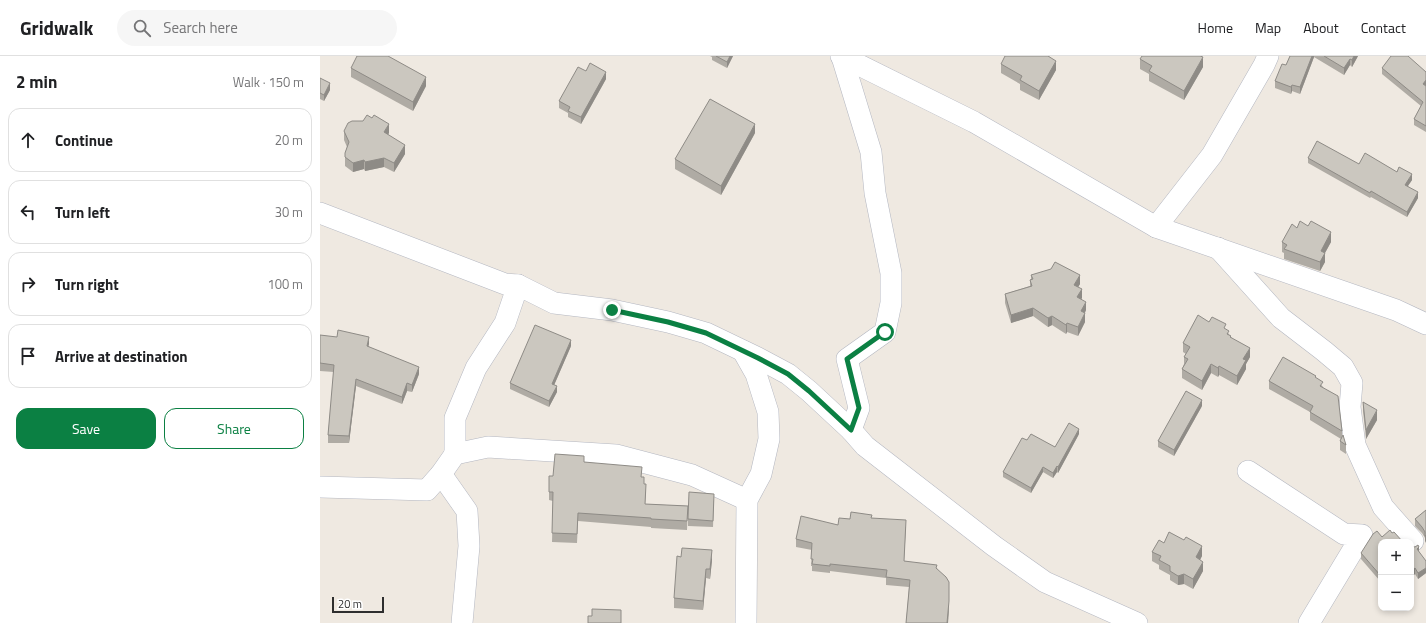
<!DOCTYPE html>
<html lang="en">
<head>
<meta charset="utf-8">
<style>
  body { margin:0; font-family:"Titillium Web",sans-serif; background:#f6f6f6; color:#202124 }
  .controls { position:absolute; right:12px; bottom:12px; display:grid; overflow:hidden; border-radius:8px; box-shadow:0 2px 6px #0003 }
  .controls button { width:36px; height:36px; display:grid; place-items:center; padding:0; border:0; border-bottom:1px solid #e0e0e0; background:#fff; color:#202124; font:20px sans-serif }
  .scale { position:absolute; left:12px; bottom:10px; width:52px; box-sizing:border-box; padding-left:4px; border:2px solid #2e2e2e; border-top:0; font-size:11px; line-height:14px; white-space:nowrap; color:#2e2e2e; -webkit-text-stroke:3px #fff; paint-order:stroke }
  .stop { position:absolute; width:12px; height:12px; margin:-9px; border:3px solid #0b8043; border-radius:50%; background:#fff }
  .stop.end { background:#0b8043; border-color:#fff; box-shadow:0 1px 4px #0008 }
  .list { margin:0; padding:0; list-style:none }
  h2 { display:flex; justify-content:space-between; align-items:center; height:52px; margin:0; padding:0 16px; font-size:17px }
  h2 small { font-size:13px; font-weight:400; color:#757577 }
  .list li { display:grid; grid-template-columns:26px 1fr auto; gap:12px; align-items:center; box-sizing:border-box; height:64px; margin:0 8px 8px; padding:0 8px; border:1px solid #e0e0e0; border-radius:12px }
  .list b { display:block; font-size:15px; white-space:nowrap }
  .list em { font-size:13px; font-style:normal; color:#757577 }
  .actions { display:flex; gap:8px; padding:12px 16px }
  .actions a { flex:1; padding:9px 0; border:1px solid #0b8043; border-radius:12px; text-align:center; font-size:14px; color:#0b8043 }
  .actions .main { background:#0b8043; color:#fff }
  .icon { flex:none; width:22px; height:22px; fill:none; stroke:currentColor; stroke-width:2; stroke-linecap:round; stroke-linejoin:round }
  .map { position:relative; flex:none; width:1106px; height:567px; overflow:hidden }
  header { display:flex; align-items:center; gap:24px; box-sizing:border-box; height:56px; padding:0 20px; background:#fff; border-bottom:1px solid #e0e0e0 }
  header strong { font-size:19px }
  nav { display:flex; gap:22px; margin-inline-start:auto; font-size:14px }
  .search { width:280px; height:36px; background:#f6f6f6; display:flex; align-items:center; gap:10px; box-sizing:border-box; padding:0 14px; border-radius:22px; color:#757577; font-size:15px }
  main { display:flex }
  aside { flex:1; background:#fff }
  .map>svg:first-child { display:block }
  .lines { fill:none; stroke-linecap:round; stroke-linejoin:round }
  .street-casing { stroke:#b4b7c1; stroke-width:22 }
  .street { stroke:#fff; stroke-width:21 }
  .wall { fill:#afaba4 }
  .shaded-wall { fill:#8e8b86 }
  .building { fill:#cbc7bf; stroke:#8e8b86 }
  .route { stroke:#0b8043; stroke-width:5 }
</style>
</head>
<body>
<header>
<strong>Gridwalk</strong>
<div class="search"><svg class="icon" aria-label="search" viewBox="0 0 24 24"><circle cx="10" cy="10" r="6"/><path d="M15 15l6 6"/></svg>Search here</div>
<nav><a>Home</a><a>Map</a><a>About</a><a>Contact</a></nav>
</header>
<main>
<aside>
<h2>2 min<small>Walk · 150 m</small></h2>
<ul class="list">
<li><svg class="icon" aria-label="ahead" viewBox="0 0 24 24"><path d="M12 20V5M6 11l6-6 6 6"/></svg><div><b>Continue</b></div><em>20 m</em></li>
<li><svg class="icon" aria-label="left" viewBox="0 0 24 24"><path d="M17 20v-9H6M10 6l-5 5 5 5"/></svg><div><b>Turn left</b></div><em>30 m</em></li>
<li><svg class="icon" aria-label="right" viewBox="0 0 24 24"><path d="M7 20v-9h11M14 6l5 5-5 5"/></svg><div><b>Turn right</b></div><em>100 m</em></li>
<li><svg class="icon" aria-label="arrive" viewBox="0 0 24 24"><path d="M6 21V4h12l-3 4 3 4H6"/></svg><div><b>Arrive at destination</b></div></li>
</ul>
<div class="actions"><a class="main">Save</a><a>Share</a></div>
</aside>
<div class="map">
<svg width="1106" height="567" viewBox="0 0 1106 567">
  <rect width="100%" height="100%" fill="#efe9e1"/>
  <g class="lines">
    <g class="street-casing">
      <g id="street">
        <polyline points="521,0 654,66 836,171 1076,254 1106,268"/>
        <polyline points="522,1 551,96 555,137 571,217 571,247 565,276 527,303 539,352 531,374"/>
        <polyline points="0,157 185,228 198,229 234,247 292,254 348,266 386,277 438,302 468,318 489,335 531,374 545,390 674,490 725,526 817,567"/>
        <polyline points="836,171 892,99 944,9 948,0"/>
        <polyline points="898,192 961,262 1004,295 1023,311 1032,327 1030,351 1035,389 1063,451 1093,485"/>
        <polyline points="423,295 436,318 448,356 449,383 441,418 427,444 426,567"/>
        <polyline points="135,398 135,362 156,312 185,267 198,229"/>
        <polyline points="928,415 1024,478 1042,479 989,567"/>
        <polyline points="121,418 147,455 149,490 142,567"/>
        <polyline points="0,431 107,434 121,418 135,398 168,391 296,399 372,419 427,444"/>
      </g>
    </g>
    <use href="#street" class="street"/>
  </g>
  <g class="wall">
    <polygon points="390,0 413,0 407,12 392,4 392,1"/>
    <polygon points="729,0 736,14 719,44 700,34 700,28 681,17 681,8"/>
    <polygon points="970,0 1038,0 1032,11 1030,9 1024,19 994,1 980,38 972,35 971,38 955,32 955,25 966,9"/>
    <polygon points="820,3 883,11 864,44 829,25 829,18 820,13"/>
    <polygon points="31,12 106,30 93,55 31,21"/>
    <polygon points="1062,12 1106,16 1106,76 1094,69 1094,63 1101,50 1062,18"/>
    <polygon points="266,15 286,23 261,68 248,61 248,57 239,52 239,45"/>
    <polygon points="0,22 10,34 4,45 0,43"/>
    <polygon points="24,75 69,77 68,78 85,98 74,116 64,111 45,115 44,113 33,116 25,110 25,97 27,91 24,84"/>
    <polygon points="435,77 401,139 355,113 355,103"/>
    <polygon points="988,102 1039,108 1092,124 1088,130 1098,142 1087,161 1051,141 1050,142 988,107"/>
    <polygon points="977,172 1011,186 1005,197 1005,206 1000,215 964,203 964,197 962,196 962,186"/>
    <polygon points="711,219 760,228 758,231 762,242 761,243 766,254 765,257 765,266 758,280 747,276 746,278 732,269 728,271 713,260 691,267 685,247 685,238 710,230 710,224 711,223"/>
    <polygon points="889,266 906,274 911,281 930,301 926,308 926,313 917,329 899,319 898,321 891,317 882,334 862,322 862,313 864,308 864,301 866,298 863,296 863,287"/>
    <polygon points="0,279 49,288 48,290 99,318 92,336 87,335 82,348 36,330 29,387 8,387 8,379 14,316 0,315"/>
    <polygon points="251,290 234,329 237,336 229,351 190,333 190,327"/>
    <polygon points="996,322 1003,331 1022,375 1022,380 1026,389 1026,398 1020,394 1020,385 1021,383 990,364 990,356 949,333 949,325"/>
    <polygon points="1043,346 1057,364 1046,383 1043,355"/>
    <polygon points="882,350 854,400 838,391 838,385"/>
    <polygon points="759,378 738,417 737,416 733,422 723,416 711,437 683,421 683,416 707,384 735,391"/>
    <polygon points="264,406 322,421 324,428 326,437 325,448 368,450 367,474 331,472 331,471 258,465 257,487 232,486 233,445 229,444 229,420 233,420"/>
    <polygon points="394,444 393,471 368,470 368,463"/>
    <polygon points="1106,454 1105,487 1105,482 1102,477 1095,470 1095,463"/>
    <polygon points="552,462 586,471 584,505 617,512 629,552 628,567 586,567 589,531 566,529 566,522 510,515 510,517 492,515 492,510 491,510 492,494 476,491 476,483 518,469 530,463"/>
    <polygon points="1072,477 1061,486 1061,524 1060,525 1041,503 1041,497 1062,481"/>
    <polygon points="844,487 882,500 880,504 883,515 873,533 864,528 858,529 850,524 850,519 839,513 839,509 832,505 832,496"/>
    <polygon points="1091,490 1099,497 1106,505 1106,517 1098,523 1095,518 1091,521"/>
    <polygon points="392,504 390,523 386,522 383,554 354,552 354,542"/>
  </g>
  <g class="shaded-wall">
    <polygon points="410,0 413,0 407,12 407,6"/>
    <polygon points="992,0 994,0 994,1 980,38 980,31"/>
    <polygon points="1034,0 1038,0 1032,11 1032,4"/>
    <polygon points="883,1 883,11 864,44 864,35"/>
    <polygon points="1030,3 1030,9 1024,19 1024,12"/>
    <polygon points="736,5 736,14 719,44 719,35"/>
    <polygon points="286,16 286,23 261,68 261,61"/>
    <polygon points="106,21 106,30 93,55 93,46"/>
    <polygon points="1106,24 1106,30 1103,28"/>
    <polygon points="10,27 10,34 4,45 4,39"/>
    <polygon points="972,29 972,35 971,38 971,31"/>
    <polygon points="69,68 69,77 64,84 64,76"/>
    <polygon points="435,68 435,77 401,139 401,130"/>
    <polygon points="85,89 85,98 74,116 74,107"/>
    <polygon points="64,102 64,111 45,115 45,106"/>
    <polygon points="44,104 44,113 33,116 33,107"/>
    <polygon points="1092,118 1092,124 1085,134 1085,129"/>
    <polygon points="1098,136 1098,142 1087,161 1087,156"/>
    <polygon points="1011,176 1011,186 1001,204 1001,195"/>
    <polygon points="1005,197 1005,206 1000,215 1000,206"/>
    <polygon points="760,219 760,228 754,238 754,229"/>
    <polygon points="762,233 762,242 757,250 757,241"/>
    <polygon points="766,246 766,254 761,264 761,255"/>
    <polygon points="713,252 713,260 691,267 691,259"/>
    <polygon points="765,257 765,266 758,280 758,271"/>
    <polygon points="732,260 732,269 728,271 728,262"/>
    <polygon points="747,267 747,276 746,278 746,269"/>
    <polygon points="49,281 49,288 47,297 47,290"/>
    <polygon points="251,284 251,290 232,334 232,328"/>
    <polygon points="930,292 930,301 926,308 926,313 917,329 917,320 923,303"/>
    <polygon points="891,308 891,317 882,334 882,325"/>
    <polygon points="899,310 899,319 898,321 898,312"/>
    <polygon points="99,311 99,318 92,336 92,329"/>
    <polygon points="36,323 36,330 29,387 29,380"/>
    <polygon points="87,327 87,335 82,348 82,341"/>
    <polygon points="237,330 237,336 229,351 229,345"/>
    <polygon points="882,344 882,350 854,400 854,394"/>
    <polygon points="1057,354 1057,364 1046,383 1046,374"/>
    <polygon points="759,373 759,378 738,417 738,411"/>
    <polygon points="737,410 737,416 733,422 733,417"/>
    <polygon points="723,411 723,416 711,437 711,432"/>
    <polygon points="1106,479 1106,485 1105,487 1105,480"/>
    <polygon points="882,490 882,500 876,511 876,501"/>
    <polygon points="1099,491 1099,497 1097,493"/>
    <polygon points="392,494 392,504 390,523 390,513"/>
    <polygon points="883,506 883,515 873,533 873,523"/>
    <polygon points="1095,512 1095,518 1091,521 1091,515"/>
    <polygon points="1106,512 1106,517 1098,523 1098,517"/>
    <polygon points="386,513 386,522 383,554 383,545"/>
    <polygon points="864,518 864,528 858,529 858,520"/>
    <polygon points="1061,518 1061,524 1060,525 1060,519"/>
    <polygon points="629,545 628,567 627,567"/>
  </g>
  <g class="building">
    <polygon points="37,0 68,0 106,21 93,46 31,12"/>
    <polygon points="396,0 410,0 407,6"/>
    <polygon points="685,0 728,0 736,5 719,35 700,24 702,20 681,8"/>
    <polygon points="822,0 880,0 883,1 864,35 829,15 832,10 820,3"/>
    <polygon points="970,0 992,0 980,31 972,29 971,31 955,25 962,8 966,9"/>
    <polygon points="1004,0 1034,0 1032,4 1030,3 1024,12"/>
    <polygon points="1071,0 1088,0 1106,16 1106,24 1103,28 1106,30 1106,70 1094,63 1103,46 1062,12"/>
    <polygon points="270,7 286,16 261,61 248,55 250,51 239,45 258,11 266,15"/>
    <polygon points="0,22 10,27 4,39 0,37"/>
    <polygon points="390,43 435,68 401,130 355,103"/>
    <polygon points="47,59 52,62 54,59 69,68 64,76 85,89 74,107 64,102 45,106 44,104 33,107 25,101 25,97 29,86 24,75 28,67 32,65 43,65"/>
    <polygon points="997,85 1039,108 1045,97 1077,116 1079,111 1092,118 1085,129 1098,136 1087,156 1051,135 1050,137 988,102"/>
    <polygon points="980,165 988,170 991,165 1011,176 1001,195 1005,197 1000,206 964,193 967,189 962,186 972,168 977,172"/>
    <polygon points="735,206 760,219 754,229 762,233 757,241 766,246 761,255 765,257 758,271 747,267 746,269 732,260 728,262 713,252 691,259 685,238 712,230 710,224 713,223 711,219 731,213"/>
    <polygon points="878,259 889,266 892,261 906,268 904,272 909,275 907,278 911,280 910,281 930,292 923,303 926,304 917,320 899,310 898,312 891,308 882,325 862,313 868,303 864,301 870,291 863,287"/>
    <polygon points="215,269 251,284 232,328 237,330 229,345 190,327"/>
    <polygon points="18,274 49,281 47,290 99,311 92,329 87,327 82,341 36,323 29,380 8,379 14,309 0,307 0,279 17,281"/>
    <polygon points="963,301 996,320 995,321 1003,326 1000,330 1018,340 1022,375 990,356 993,350 949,325"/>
    <polygon points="866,335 882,344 854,394 838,385"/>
    <polygon points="1043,346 1057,354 1046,374"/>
    <polygon points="749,367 759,373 738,411 737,410 733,417 723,411 711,432 683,416 702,382 707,384 711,378 735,391"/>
    <polygon points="1023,379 1026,389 1020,385"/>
    <polygon points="235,398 264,400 264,406 322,411 321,421 324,421 324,428 326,428 325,448 368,450 367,465 331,463 331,462 258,457 257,478 232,477 233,436 229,436 229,420 233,420"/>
    <polygon points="369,436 394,438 393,465 368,463"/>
    <polygon points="1106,454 1106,479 1105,480 1105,476 1102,471 1095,463"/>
    <polygon points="531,456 552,459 551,462 586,464 584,505 617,509 616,512 626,521 629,526 629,545 627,567 586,567 590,524 566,521 567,514 510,508 510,510 492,508 493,503 491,503 492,487 476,483 481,460 518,469 519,462 530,463"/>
    <polygon points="1070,474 1072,477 1074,476 1083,486 1061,486 1061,518 1060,519 1041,497 1053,478 1057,475 1062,481"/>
    <polygon points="849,476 864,484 866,481 882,490 876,501 883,506 873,523 864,518 858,520 850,515 850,510 839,504 841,500 832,496 839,484 844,487"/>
    <polygon points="1098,489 1099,491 1097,493 1106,505 1106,512 1098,517 1095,512 1091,515 1091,490 1095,491"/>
    <polygon points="362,492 392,494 390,513 386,513 383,545 354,542 357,500 361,501"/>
    <polygon points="272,553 301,554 301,567 268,567 268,560 272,560"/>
  </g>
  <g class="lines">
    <polyline class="route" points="292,254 348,266 386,277 438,302 468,318 489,335 531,374 539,352 527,303 565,276"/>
  </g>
</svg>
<div class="controls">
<button>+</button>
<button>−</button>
</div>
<div class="scale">20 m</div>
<div class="stop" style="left:565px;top:276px"></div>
<div class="stop end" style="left:292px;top:254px"></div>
</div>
</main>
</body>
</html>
